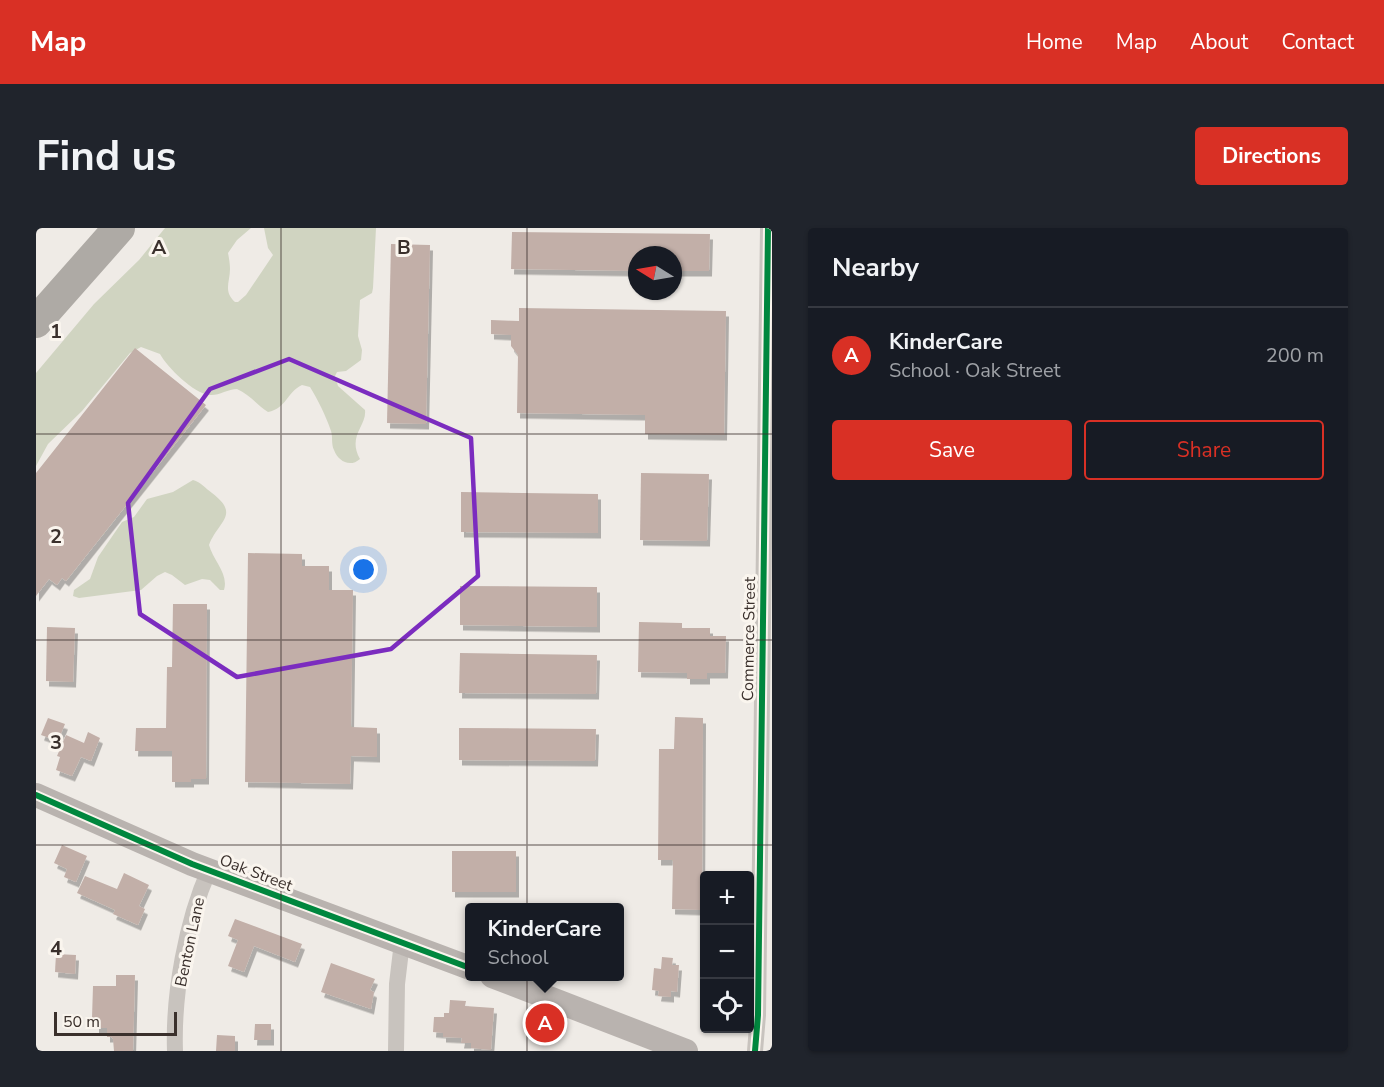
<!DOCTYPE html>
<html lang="en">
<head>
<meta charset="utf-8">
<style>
  body { margin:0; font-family:"Nunito Sans",sans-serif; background:#20242c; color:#f1f3f6 }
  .controls { position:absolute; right:18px; bottom:18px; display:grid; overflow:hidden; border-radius:6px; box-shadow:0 2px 4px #0004 }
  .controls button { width:54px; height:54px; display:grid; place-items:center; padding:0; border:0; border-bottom:2px solid #363941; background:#171b24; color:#f1f3f6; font:30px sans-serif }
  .compass { position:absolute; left:592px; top:18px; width:54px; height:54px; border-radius:50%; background:#171b24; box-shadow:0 2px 4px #0004; rotate:281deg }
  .scale { position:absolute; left:18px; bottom:15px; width:123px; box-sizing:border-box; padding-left:6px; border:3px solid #3a302c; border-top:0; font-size:16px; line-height:21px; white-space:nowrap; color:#3a302c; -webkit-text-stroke:4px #faf5ee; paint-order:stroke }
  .you { position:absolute; left:328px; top:342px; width:21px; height:21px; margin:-15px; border:4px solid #fff; border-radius:50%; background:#1a73e8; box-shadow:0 0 0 9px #1a73e833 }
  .badge { display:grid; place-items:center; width:39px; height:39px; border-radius:50%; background:#d93025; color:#fff; font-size:20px; font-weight:700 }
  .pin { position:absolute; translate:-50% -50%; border:3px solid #fff; box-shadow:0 2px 6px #0006 }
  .popup { position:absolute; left:429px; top:675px; width:159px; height:78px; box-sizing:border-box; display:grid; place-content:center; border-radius:6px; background:#171b24; filter:drop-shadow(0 2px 4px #0005); font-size:20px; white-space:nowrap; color:#9ea1a6 }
  .popup b { font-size:22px; color:#f1f3f6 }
  .popup::after { content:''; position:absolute; left:50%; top:100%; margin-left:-12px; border:12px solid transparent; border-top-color:#171b24 }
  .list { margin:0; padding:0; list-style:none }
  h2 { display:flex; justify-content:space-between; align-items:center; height:78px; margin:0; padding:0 24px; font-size:26px }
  h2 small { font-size:20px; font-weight:400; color:#9ea1a6 }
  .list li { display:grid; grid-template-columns:39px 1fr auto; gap:18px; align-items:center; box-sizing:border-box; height:96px; padding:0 24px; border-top:2px solid #363941 }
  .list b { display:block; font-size:22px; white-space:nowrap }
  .list p { margin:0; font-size:20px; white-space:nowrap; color:#9ea1a6 }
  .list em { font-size:20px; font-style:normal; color:#9ea1a6 }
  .actions { display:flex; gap:12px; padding:18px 24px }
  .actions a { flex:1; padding:14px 0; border:2px solid #d93025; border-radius:6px; text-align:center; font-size:21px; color:#d93025 }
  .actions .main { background:#d93025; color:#fff }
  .icon { flex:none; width:33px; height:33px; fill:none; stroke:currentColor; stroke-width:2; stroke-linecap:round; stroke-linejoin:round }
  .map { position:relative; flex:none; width:736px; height:823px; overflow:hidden; border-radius:6px }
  header { display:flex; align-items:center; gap:36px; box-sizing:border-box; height:84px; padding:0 30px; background:#d93025; color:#fff }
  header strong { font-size:28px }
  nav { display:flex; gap:33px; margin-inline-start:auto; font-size:21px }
  .intro { display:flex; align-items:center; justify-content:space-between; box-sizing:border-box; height:144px; padding:0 36px }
  h1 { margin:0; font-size:42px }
  .button { padding:15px 27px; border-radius:6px; background:#d93025; color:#fff; font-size:21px; font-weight:700 }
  main { display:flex; gap:36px; padding:0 36px }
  aside { flex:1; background:#171b24; border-radius:6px; box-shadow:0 2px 4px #0004 }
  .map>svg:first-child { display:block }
  .green { fill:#d0d4c1 }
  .building { fill:#c2afa8; filter:url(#shadow) }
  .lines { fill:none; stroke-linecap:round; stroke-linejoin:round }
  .street { stroke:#c8c3be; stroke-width:16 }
  .secondary { stroke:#b9b3af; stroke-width:24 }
  .highway { stroke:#aeaaa5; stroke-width:32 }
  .cycleway-casing { stroke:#faf5ee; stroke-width:10 }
  .cycleway { stroke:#00873e; stroke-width:6 }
  .marked { fill:none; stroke:#7b2cbf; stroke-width:4.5; stroke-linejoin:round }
  .grid { fill:none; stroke:#3a302c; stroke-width:1.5; stroke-opacity:0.55 }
  .labels { text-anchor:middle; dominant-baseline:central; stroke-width:6; stroke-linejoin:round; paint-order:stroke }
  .street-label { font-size:16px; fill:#3a302c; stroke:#faf5ee }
  .grid-label { font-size:20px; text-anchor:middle; font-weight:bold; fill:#3a302c; stroke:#faf5ee; stroke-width:6; stroke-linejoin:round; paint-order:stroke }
</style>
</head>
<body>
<header>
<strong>Map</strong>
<nav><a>Home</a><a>Map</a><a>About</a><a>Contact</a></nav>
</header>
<div class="intro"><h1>Find us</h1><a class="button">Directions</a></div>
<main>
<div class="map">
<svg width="736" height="823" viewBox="0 0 736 823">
  <defs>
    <filter id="shadow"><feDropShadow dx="3" dy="5.5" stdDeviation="0" flood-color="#0004"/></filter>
  </defs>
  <rect width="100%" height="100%" fill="#efebe6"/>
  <g class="green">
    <path d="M 129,0 L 215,0 L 201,12 L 192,25 C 193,30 194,36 194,41 C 194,54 187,63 199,74 L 202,74 L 210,67 L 237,27 L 232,20 L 228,0 L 340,0 L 337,60 L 336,65 L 324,72 L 322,108 L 326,122 L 325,132 L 310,143 L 301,144 L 299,148 L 302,158 L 329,182 C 331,198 311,208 324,231 C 314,240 302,233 298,222 C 295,216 297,209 295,203 C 290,188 282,172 274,159 L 266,157 C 250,165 251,180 232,184 C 221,177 213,166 201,161 C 192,161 182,168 174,167 C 158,166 131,139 124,126 L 105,119 L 94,125 L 46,183 L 12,216 L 0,238 L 0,145 L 58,76 L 103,32 Z"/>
    <path d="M 157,252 C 165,254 169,260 176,265 C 205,287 182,293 173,317 C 177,332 193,346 188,362 L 184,362 L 174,352 L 166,351 L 149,357 L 136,347 L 129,344 L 121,348 L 105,362 L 43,370 L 37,368 L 38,362 L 54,351 L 62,329 L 86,294 L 98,289 L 111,271 L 137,264 Z"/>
  </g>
  <g class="building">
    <polygon points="476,4 674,6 673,43 637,43 637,27 601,27 601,43 475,41"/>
    <polygon points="355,16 394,17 390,196 351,195"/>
    <polygon points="483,80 690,83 688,207 609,206 609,187 481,185 482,127 475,118 475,107 455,106 455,92 483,93"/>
    <polygon points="99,120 170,177 30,353 26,350 21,357 13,351 0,368 0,245"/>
    <polygon points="605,245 673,246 671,313 604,312"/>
    <polygon points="425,264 562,266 562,305 425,304"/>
    <polygon points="212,325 266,326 266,338 293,338 293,362 317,362 315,499 341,500 341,529 315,528 314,556 209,554"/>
    <polygon points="424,358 561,359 561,399 424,397"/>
    <polygon points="137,376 171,376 170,551 155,551 155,554 136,554 136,523 99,523 100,500 130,500 131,439 136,439"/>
    <polygon points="603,394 646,395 646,400 674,400 674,408 690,408 689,445 671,445 671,451 651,451 651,445 602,444"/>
    <polygon points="11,399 39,400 37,454 10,453"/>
    <polygon points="424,425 561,427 560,466 423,465"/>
    <polygon points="639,489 667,490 666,682 636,681 637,632 622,632 623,521 638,521"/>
    <polygon points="12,490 29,496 22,513 5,507"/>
    <polygon points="423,500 560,501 559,533 423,532"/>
    <polygon points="52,504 64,510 55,533 45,529 36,548 20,542 24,529 21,528 30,507 48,515"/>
    <polygon points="26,617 51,628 40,654 28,649 31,641 18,635"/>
    <rect x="416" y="623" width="64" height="41"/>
    <polygon points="88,645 113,657 103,678 109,681 102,697 77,686 79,682 41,665 49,648 81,661"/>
    <polygon points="199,691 266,716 259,734 218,718 208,744 192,738 202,712 192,708"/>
    <polygon points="20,726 40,727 39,746 19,744"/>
    <polygon points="626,729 637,730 636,737 643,737 641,764 635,763 635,769 622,768 623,763 616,762 618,740 625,741"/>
    <polygon points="295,735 339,751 334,762 338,764 335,781 285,764"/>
    <polygon points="80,747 99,747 97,823 78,823 77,811 75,809 71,809 71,800 60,800 60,790 56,790 57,758 80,758"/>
    <polygon points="414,772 430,773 429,778 458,780 455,822 435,820 435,815 425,815 426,810 407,809 407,805 397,804 398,789 408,789 408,785 413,785"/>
    <polygon points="219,796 235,796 235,812 218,812"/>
    <polygon points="181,807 199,808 199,823 180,823"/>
  </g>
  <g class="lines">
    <g class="street">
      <path d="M 139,823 C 137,766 150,694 173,642"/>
      <polyline points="360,823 361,756 366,714"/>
      <polyline points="719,823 722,787 732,0"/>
    </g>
    <g class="secondary">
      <polyline points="0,567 156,636 434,740"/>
      <polyline points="456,748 650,823"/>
    </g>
    <polyline class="highway" points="0,94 83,0"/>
    <g class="cycleway-casing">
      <g id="cycleway">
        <polyline points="0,567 156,636 434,740"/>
        <polyline points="719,823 722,787 732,0"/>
      </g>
    </g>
    <use href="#cycleway" class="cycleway"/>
  </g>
  <path class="marked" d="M 253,131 L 435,210 L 442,348 L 355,421 L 201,449 L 104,386 L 92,275 L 174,161 Z"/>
  <path class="grid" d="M 245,0 L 245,823M 491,0 L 491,823M 0,206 L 736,206M 0,412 L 736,412M 0,617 L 736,617"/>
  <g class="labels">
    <g class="street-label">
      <text transform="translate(713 411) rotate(-89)">Commerce Street</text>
      <text transform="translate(220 645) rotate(21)">Oak Street</text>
      <text transform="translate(154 714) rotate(-78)">Benton Lane</text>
    </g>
  </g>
  <g class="grid-label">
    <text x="123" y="26">A</text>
    <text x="368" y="26">B</text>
    <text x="20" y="110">1</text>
    <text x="20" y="315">2</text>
    <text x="20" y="521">3</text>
    <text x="20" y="727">4</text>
  </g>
</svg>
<div class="controls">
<button>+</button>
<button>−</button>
<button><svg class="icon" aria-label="locate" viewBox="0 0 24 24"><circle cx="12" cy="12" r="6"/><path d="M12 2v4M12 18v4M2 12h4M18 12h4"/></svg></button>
</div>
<svg class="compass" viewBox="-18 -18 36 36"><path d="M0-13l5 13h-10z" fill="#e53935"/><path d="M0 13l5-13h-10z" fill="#9ea1a6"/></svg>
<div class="scale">50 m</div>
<div class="you"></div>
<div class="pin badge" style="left:509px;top:795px">A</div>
<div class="popup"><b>KinderCare</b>School</div>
</div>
<aside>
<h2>Nearby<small></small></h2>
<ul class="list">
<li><span class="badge">A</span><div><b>KinderCare</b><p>School · Oak Street</p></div><em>200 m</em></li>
</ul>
<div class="actions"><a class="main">Save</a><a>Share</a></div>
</aside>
</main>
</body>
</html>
